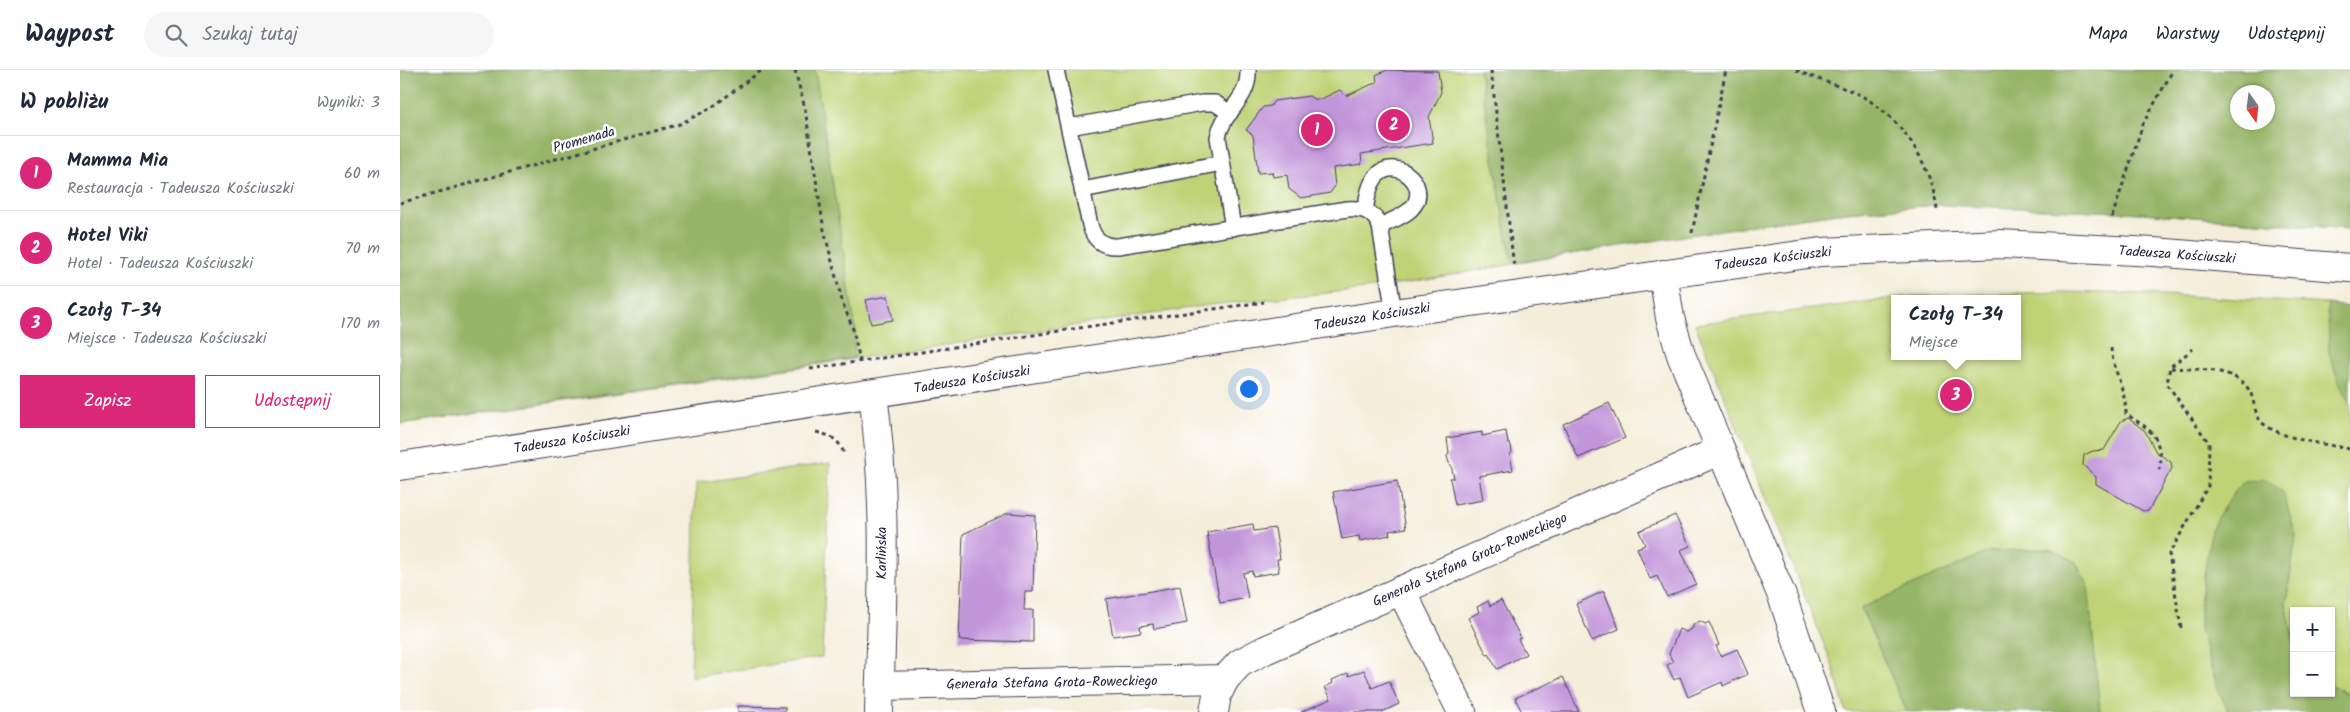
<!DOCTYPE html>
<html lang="pl">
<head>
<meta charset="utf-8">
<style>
  body { margin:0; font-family:Kalam,sans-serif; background:#f6f6f7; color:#1f2937 }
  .controls { position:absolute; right:15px; bottom:15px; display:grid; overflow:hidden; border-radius:0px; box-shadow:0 1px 4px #0004 }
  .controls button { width:45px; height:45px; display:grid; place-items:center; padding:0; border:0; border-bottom:1px solid #e0e1e3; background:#fff; color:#1f2937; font:25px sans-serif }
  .compass { position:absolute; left:1830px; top:15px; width:45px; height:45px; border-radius:50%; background:#fff; box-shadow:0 1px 4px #0004; rotate:166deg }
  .you { position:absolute; left:848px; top:318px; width:18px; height:18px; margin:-12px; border:4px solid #fff; border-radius:50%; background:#1a73e8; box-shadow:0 0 0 8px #1a73e833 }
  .badge { display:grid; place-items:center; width:32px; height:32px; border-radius:50%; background:#db2777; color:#fff; font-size:16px; font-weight:700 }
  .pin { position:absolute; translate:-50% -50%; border:2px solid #fff; box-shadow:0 1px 5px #0006 }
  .popup { position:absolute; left:1491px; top:225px; width:130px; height:65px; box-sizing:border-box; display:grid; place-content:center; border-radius:0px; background:#fff; filter:drop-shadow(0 1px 4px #0005); font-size:16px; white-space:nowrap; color:#747a83 }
  .popup b { font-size:19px; color:#1f2937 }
  .popup::after { content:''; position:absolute; left:50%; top:100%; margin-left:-10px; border:10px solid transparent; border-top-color:#fff }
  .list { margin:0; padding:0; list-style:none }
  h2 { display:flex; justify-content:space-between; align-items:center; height:65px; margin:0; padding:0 20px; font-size:21px }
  h2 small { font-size:16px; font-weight:400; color:#747a83 }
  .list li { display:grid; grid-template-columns:32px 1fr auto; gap:15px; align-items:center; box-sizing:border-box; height:75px; padding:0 20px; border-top:1px solid #e0e1e3 }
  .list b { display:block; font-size:19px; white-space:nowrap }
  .list p { margin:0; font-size:16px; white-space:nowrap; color:#747a83 }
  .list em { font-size:16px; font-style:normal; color:#747a83 }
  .actions { display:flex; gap:10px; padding:15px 20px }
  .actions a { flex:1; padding:11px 0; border:1px solid #db2777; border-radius:0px; text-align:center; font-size:18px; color:#db2777 }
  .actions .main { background:#db2777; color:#fff }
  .icon { flex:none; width:28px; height:28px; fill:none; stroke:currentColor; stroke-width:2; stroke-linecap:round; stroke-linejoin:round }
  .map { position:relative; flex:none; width:1950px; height:642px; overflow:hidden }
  header { display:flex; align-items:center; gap:30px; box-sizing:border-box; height:70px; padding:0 25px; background:#fff; border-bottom:1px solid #e0e1e3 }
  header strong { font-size:24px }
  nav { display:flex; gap:28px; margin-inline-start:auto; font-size:18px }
  .search { width:350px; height:45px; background:#f6f6f7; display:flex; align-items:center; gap:12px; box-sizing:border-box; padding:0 18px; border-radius:28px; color:#747a83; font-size:19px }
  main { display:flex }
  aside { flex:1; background:#fff }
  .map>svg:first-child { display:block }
  .green { fill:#bfd376; stroke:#707a58; fill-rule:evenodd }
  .forest { fill:#97b567; stroke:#5c6c51; fill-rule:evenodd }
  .building { fill:#c296da }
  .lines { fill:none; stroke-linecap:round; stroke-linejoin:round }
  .service-casing { stroke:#424053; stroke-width:18 }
  .minor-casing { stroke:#424053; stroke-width:30 }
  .tertiary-casing { stroke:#424053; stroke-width:30 }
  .path { stroke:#424053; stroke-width:3; stroke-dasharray:4 4; stroke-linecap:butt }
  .service { stroke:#fff; stroke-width:15 }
  .minor { stroke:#fff; stroke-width:28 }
  .tertiary { stroke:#fff; stroke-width:28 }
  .labels { text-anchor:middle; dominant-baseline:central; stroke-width:5; stroke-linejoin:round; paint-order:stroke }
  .street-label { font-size:14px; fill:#22223b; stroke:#fff }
</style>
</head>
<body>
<header>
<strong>Waypost</strong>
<div class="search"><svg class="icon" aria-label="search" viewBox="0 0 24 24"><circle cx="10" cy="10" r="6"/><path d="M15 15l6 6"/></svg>Szukaj tutaj</div>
<nav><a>Mapa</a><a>Warstwy</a><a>Udostępnij</a></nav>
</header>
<main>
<aside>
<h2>W pobliżu<small>Wyniki: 3</small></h2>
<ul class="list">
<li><span class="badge">1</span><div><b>Mamma Mia</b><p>Restauracja · Tadeusza Kościuszki</p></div><em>60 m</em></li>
<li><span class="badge">2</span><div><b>Hotel Viki</b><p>Hotel · Tadeusza Kościuszki</p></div><em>70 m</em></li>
<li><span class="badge">3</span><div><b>Czołg T-34</b><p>Miejsce · Tadeusza Kościuszki</p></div><em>170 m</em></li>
</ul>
<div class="actions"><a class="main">Zapisz</a><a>Udostępnij</a></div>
</aside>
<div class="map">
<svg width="1950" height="642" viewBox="0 0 1950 642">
  <rect width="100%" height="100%" fill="#fff"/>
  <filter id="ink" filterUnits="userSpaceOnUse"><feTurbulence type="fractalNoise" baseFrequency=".02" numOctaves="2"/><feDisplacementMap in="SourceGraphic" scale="10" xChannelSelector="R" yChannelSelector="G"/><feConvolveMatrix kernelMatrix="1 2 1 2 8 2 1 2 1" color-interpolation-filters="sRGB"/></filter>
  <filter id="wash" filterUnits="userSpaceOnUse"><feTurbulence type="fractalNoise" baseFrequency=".0096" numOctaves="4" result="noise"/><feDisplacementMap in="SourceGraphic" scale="20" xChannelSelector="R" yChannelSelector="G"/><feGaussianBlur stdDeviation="1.12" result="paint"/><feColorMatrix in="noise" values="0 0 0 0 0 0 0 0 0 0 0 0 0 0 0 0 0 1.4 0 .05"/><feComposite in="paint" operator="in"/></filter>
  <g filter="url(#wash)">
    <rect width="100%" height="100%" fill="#f4edd9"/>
    <g class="green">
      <path d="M 0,0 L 1950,0 L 1950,159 L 1742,143 L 1586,136 L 1537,135 L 1446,142 L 1310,160 L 975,218 L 810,235 L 335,307 L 0,354 ZM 1838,22 L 1868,22 L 1868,52 L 1838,52 Z"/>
      <path d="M 1664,222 L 1748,224 L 1928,234 L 1929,282 L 1938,310 L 1950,335 L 1950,624 L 1931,616 L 1931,541 L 1894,541 L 1894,573 L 1886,533 L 1896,466 L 1800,532 C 1800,572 1812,606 1829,642 L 1700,642 L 1691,557 L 1461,538 L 1507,642 L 1446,642 L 1432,594 L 1295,254 L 1511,226 ZM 1495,229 L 1617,229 L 1617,286 L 1495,286 Z"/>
      <polygon points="430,393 422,587 291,607 296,413"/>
    </g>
    <g class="forest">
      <polygon points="7,0 415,0 456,262 454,288 0,354 0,3"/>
      <path d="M 1079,0 L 1950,0 L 1950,159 L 1742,143 L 1537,135 L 1446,142 L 1373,152 L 1113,193 L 1106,164 ZM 1868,22 L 1868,52 L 1838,52 L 1838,22 Z"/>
      <polygon points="1928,234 1950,237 1950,335 1938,310 1929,282"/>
      <polygon points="1866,410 1883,422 1896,466 1886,533 1894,573 1894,623 1931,623 1931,616 1950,624 1950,642 1829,642 1819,622 1800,559 1800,532 1811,460 1826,433 1844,411"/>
      <polygon points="1650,479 1675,491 1688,515 1700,642 1507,642 1461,538 1590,481"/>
    </g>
    <g id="blocks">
      <g class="building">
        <polygon points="987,0 1038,1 1041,22 1029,47 1033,73 961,84 962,94 933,98 935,116 930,123 901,128 889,119 887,105 873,107 872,102 858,103 853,65 846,60 863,37 871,36 874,31 909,26 914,29 921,29 940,20 946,26 977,12 976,5"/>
        <polygon points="488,226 493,250 471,254 466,230"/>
        <polygon points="1209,333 1225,368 1178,388 1163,354"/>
        <polygon points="1728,348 1745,361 1756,382 1771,392 1772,398 1749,440 1743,441 1696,414 1696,407 1683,395 1684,385 1693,381 1704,380 1721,351"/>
        <polygon points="1106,361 1108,373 1111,375 1112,382 1110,385 1113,400 1079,406 1083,430 1055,435 1050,408 1054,408 1051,395 1049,393 1047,386 1049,383 1047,368 1082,362 1082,366"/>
        <polygon points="997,411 1006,458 989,461 990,465 960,471 959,466 942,469 933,422"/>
        <polygon points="608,443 635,445 633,522 625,522 624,540 633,540 633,572 559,570 563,464"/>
        <polygon points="1275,445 1290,476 1281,480 1296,514 1267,527 1257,506 1250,509 1237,478 1245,475 1239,461"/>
        <polygon points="853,454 854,461 875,458 880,489 877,489 879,502 853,506 852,501 843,503 848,528 820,533 807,462"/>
        <polygon points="780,516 787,553 754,559 753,554 740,556 741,562 713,566 706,529"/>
        <polygon points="1204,521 1219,559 1192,571 1176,534"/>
        <polygon points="1101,530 1121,568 1118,569 1126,584 1097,599 1089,584 1087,585 1068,548 1079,542 1077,537 1088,531 1090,536"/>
        <polygon points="1300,551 1305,554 1309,552 1319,575 1316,576 1321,586 1337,579 1348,604 1323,616 1322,612 1288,627 1280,607 1274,610 1267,595 1273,592 1269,584 1279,559 1286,562 1292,559 1294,554"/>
        <polygon points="964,600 972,618 989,611 999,634 982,642 901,642 931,629 925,617 933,613 932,610 948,603 949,606"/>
        <polygon points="1163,607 1179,642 1122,642 1115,628"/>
        <polygon points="338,636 385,637 385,642 338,642"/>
      </g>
    </g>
  </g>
  <g filter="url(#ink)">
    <use href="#blocks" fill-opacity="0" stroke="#424053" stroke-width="1"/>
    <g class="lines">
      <g class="service-casing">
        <g id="service">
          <path d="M 656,0 L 690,155 C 694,170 703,177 718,176 L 947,139 C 963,138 973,141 980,156 L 994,243"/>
          <polyline points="669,57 802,33 815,33 830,43"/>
          <polyline points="682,120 822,93"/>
          <path d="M 965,140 C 967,131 968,120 972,113 C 989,79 1035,114 1011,139 C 1003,147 990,151 980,156"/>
          <path d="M 833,158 L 818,67 C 823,40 850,30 848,0"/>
        </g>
      </g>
      <g class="minor-casing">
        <g id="minor">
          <polyline points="1263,204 1270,248 1281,285 1382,526 1421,642"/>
          <path d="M 473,325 C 488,430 482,536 479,642"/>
          <polyline points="1001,520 1062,642"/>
          <polyline points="480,616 825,609 840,593 865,580 1321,380"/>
          <polyline points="814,642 817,625 825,609"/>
        </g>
      </g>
      <g class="tertiary-casing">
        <polyline id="tertiary" points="0,396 994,243 1421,182 1600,174 1754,182 1950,198"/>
      </g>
      <g class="path">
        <polyline points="395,0 405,39 424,160 442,231 453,259 460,291"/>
        <polyline points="1091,0 1114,197"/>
        <path d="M 1396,0 C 1416,10 1450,18 1467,29 C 1506,54 1531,95 1537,140"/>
        <polyline points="0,133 280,54 311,38 362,0"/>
        <polyline points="1712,147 1743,54 1773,0"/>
        <polyline points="1292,163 1326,0"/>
        <path d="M 1711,278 C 1713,301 1726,320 1726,344 C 1735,350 1748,357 1754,366 C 1759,374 1763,392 1759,400"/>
        <path d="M 1771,298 C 1796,300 1839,296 1851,324 C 1855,334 1855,349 1865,355 C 1888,371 1923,373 1950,379"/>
        <polyline points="410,299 699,255 864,232"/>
        <path d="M 416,362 C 430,365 440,370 444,384"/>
        <polyline points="1781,558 1769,484 1808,416 1809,373 1767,314 1770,297 1793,279"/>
      </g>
      <use href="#service" class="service"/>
      <use href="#minor" class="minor"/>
      <use href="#tertiary" class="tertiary"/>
    </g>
  </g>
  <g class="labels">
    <g class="street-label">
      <text transform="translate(184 70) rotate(-16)">Promenada</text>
      <text transform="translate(1777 185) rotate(4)">Tadeusza Kościuszki</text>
      <text transform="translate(1373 189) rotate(-7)">Tadeusza Kościuszki</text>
      <text transform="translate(972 247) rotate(-9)">Tadeusza Kościuszki</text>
      <text transform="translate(572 310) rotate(-9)">Tadeusza Kościuszki</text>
      <text transform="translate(172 370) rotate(-9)">Tadeusza Kościuszki</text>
      <text transform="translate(482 483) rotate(-90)">Karlińska</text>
      <text transform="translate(1070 490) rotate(-24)">Generała Stefana Grota-Roweckiego</text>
      <text transform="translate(652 613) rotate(-1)">Generała Stefana Grota-Roweckiego</text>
    </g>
  </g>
</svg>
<div class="controls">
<button>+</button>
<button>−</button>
</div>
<svg class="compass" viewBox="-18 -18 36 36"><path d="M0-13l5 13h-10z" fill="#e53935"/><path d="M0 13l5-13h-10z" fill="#747a83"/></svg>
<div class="you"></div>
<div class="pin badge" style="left:917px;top:60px">1</div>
<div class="pin badge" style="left:994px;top:55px">2</div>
<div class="pin badge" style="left:1556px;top:325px">3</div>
<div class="popup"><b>Czołg T-34</b>Miejsce</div>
</div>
</main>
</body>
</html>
